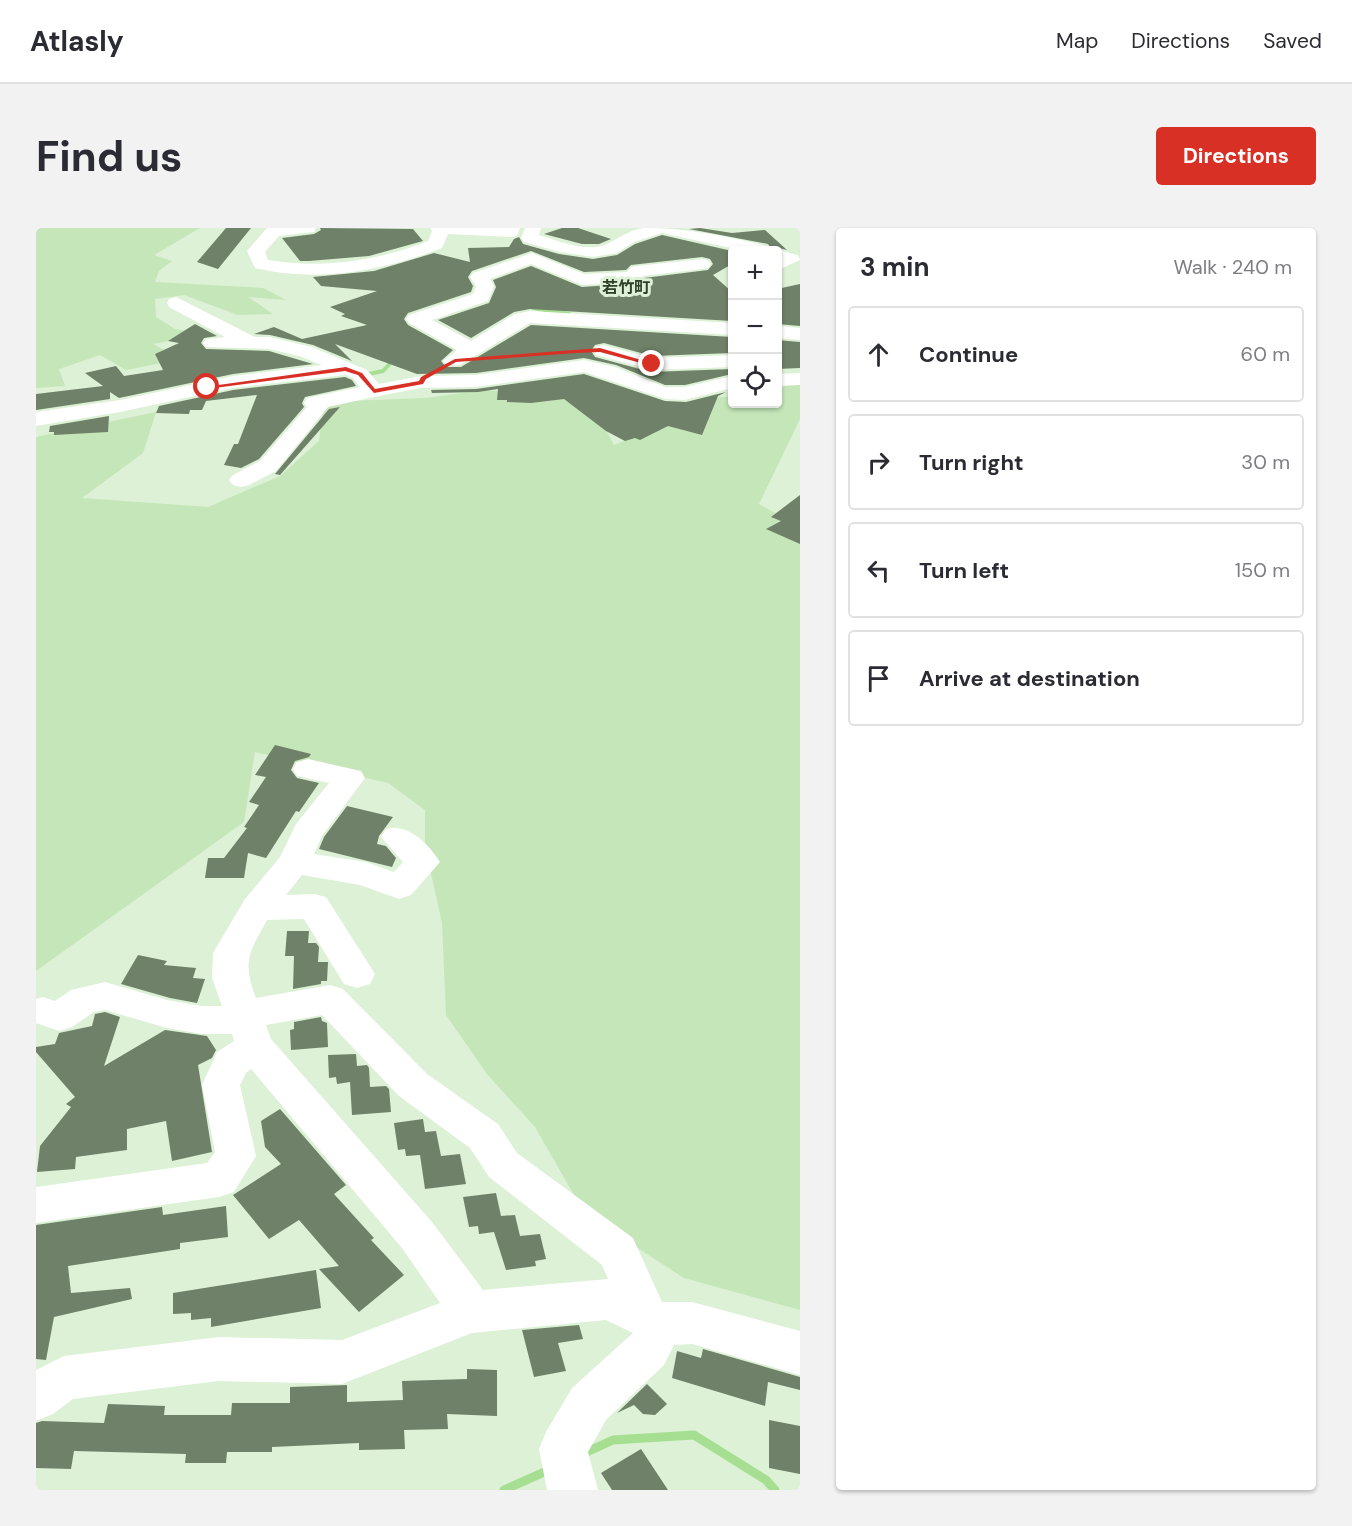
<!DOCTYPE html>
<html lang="en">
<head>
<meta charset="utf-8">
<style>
  body { margin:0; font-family:"DM Sans","Noto Sans JP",sans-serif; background:#f2f2f3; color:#2b2b33 }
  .controls { position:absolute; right:18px; top:18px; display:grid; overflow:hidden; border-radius:6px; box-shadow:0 2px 4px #0004 }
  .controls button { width:54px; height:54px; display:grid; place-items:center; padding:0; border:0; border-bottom:2px solid #e1e1e2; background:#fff; color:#2b2b33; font:30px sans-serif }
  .stop { position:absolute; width:18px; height:18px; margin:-14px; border:4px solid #d93025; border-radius:50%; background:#fff }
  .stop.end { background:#d93025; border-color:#fff; box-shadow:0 2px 6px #0008 }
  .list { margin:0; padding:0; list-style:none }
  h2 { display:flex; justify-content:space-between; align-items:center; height:78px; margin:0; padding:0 24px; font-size:26px }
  h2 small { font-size:20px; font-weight:400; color:#7c7c81 }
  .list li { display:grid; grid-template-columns:39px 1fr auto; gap:18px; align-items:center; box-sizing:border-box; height:96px; margin:0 12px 12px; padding:0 12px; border:2px solid #e1e1e2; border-radius:6px }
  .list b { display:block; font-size:22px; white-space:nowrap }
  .list em { font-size:20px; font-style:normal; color:#7c7c81 }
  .icon { flex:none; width:33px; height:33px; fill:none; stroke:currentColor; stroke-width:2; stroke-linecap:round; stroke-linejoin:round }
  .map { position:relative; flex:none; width:764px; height:1262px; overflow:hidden; border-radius:6px }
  header { display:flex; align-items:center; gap:36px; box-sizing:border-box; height:84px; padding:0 30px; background:#fff; border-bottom:2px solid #e1e1e2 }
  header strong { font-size:28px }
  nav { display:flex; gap:33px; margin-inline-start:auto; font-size:21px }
  .intro { display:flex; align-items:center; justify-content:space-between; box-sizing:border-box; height:144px; padding:0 36px }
  h1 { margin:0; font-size:42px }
  .button { padding:15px 27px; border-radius:6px; background:#d93025; color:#fff; font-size:21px; font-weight:700 }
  main { display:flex; gap:36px; padding:0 36px }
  aside { flex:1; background:#fff; border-radius:6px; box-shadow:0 2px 4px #0004 }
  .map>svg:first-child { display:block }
  .green { fill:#c4e6b8 }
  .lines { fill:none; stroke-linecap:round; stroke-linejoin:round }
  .stream-far1 { stroke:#a7df92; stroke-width:4 }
  .stream { stroke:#a7df92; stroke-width:9 }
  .building { fill:#6f8168 }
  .minor { fill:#fff; fill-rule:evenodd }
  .route { fill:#d93025 }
  .labels { text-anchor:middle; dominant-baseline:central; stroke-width:6; stroke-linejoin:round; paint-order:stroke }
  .far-quarter-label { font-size:16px; font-weight:bold; fill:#2f3f29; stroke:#dcf1d5 }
</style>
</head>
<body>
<header>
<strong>Atlasly</strong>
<nav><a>Map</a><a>Directions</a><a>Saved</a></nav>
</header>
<div class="intro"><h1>Find us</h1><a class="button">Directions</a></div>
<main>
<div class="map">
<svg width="764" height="1262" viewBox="0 0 764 1262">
  <rect width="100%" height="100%" fill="#dcf1d5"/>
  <g class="green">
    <polygon points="0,0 164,0 118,27 136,33 123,43 119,54 227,60 250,72 212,69 237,86 202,87 148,67 119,71 120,89 139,101 168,106 117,116 145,131 90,142 64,127 23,141 29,158 0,160"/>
    <polygon points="764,149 764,191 723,276 764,299 764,1082 648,1050 549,986 499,899 451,846 410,787 406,695 389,618 389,582 352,555 219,524 208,594 0,743 0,209 120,184 107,225 46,270 172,279 244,248 283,213 288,174 390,170 448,162 554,172 578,217 630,196 667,171 696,168 696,176 742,176 742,162"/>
  </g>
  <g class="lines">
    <g class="stream-far1">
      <polyline points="497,80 533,86"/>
      <polyline points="328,147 347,143 360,129"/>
    </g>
    <g class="stream">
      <polyline points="544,1227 577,1212 658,1207 730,1252 739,1262"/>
      <polyline points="468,1262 515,1241"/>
    </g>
  </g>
  <g class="building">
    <polygon points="190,0 215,0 182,41 161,34"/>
    <polygon points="284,0 377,1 387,13 333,28 273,33 264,33 246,10 278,6 285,2"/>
    <polygon points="526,0 542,0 575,11 563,16 546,16 508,6"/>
    <polygon points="664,0 696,5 729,2 751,22 743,20 736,22 732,16 653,1"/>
    <polygon points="626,7 696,23 696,36 677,47 696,64 696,93 494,81 478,84 435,110 402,92 453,75 460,59 457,52 495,38 546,59 603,55 608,50 672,42 677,36 674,31 666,29 595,37 590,42 548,44 495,23 436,43 432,49 437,58 435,64 372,85 368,91 372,97 417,122 405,133 410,139 425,139 495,97 696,109 696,125 616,128 568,115 559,117 555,123 559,129 615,144 696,141 696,146 649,157 629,157 580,137 548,130 440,145 381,146 299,116 316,133 277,117 234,107 218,106 238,99 266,111 331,97 305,88 309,86 294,79 341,63 285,58 277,49 338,43 398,25 434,34 432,20 473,19 478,11 483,9 487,16 523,26 557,31 581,27 599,16"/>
    <polygon points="764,56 764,98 741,96 741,61"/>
    <polygon points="159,96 181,108 168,110 165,115 170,121 233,123 277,136 197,146 83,170 74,164 74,171 0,182 0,166 67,158 49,145 80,138 88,148 127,142 119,126 143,115 132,113"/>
    <polygon points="741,112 764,114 764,140 741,141"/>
    <polygon points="548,146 629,173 650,174 690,164 682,168 666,207 632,198 604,212 599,210 589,213 570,203 528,171 495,175 471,174 471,172 461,172 462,161 442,164 396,165 395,162 440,161"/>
    <polygon points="309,149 316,152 320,158 269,169 266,175 268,179 223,231 205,240 188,237 198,216 202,216 221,167 170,173 166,182 154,182 153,186 120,185 123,178 197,162"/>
    <polygon points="304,179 244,247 239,246 293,181"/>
    <polygon points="73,188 72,204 18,207 18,204 13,204 14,198"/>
    <polygon points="764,267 764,316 730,301 745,293 735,289"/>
    <polygon points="239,517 275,526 273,529 259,533 255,542 261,550 283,555 263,584 260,583 230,630 212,625 208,650 169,650 172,630 188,630 211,600 208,599 223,577 213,574 230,549 219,547"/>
    <polygon points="311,578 357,589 343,608 341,616 350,618 360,630 356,639 283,621 288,609"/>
    <polygon points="251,703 273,703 272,715 280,715 283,719 282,734 292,734 291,753 285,753 285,756 257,761 258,728 249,728"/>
    <polygon points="102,727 131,733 128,737 160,740 157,750 169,751 161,775 134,770 85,756"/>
    <polygon points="69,784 84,789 68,838 129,802 171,808 180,822 176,830 162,837 176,924 136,933 130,893 91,901 91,922 40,929 39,941 1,944 4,918 35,879 30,876 39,869 0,824 0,819 19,816 23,805 56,798 59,786"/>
    <polygon points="285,789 286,793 291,795 292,819 255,822 254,802 258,801 258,794"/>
    <polygon points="320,826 321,838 331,837 333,840 334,859 350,858 353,861 355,884 316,887 314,854 301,856 300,849 293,850 292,827"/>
    <polygon points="244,881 310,957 298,966 338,1010 335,1012 368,1047 323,1084 283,1041 303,1038 263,992 233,1011 197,967 245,936 229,919 225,893"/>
    <polygon points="387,891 389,904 400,903 405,928 424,926 430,956 389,961 384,927 370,928 369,921 362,922 358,895"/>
    <polygon points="460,965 465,988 479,987 484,1008 504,1006 510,1031 499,1033 500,1038 470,1042 458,1004 443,1006 442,998 433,999 427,969"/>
    <polygon points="190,978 192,1009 144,1015 144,1021 32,1038 35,1065 94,1060 96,1071 18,1089 10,1132 0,1131 0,997 126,979 127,987"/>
    <polygon points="280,1042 285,1080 175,1099 175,1090 155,1092 155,1085 137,1086 137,1065"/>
    <polygon points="543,1097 547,1111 522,1115 530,1143 498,1149 486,1102"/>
    <polygon points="667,1121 764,1149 764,1162 732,1154 729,1178 636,1150 641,1123 665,1130"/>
    <polygon points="431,1141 461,1142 461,1188 411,1186 412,1201 368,1202 369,1221 323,1222 323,1215 236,1219 236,1224 191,1224 190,1235 149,1235 150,1226 38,1223 35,1241 0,1240 0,1195 6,1193 68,1195 72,1176 129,1178 128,1187 195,1187 196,1175 254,1175 254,1159 311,1157 311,1174 367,1172 366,1153 431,1151"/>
    <polygon points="611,1156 631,1176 619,1187 607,1186 598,1177 581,1185"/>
    <polygon points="733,1192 764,1198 764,1246 733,1240"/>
    <polygon points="605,1221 632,1262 576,1262 565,1245"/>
  </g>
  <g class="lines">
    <g class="minor">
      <path d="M 231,0 L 280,0 L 278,4 L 243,8 L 229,24 L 232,32 C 287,41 341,33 392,13 L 396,3 L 394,0 L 484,0 L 481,8 L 475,9 L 412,6 L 406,20 C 347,43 281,55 219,40 L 211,23 Z"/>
      <path d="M 489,0 L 505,0 L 503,7 C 522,13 552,25 571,16 C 584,10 594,1 609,0 C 650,0 691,8 731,18 L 734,22 L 704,22 L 626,5 L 598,14 L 581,25 L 557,29 L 524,24 L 488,14 L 485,10 Z"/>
      <polygon points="739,22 742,22 762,27 764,32 742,42 742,22"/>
      <polygon points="496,25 548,46 591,44 595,39 601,38 666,31 672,32 675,36 672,40 666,41 607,48 603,53 597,54 546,57 495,36 454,51 458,58 452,73 396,92 435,113 479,86 494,83 696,95 696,107 494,95 424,137 410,137 407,133 421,122 373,95 370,91 373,87 437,66 440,58 434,49 437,45"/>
      <polygon points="140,69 219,109 233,109 276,119 331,142 343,156 385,148 440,147 548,132 579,139 629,159 649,159 696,148 696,160 649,172 629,171 548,144 440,159 385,160 338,169 292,179 240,243 213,257 205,259 197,257 193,252 197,247 224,233 271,179 268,175 271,170 324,159 317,150 309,147 197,160 84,184 0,198 0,184 84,172 197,148 286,137 263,128 233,121 170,119 167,115 170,111 189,109 133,79 131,75 133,71"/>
      <polygon points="742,98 764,100 764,112 742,110"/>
      <polygon points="567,117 616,130 696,127 696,139 616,142 560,127 557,123 560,119"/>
      <polygon points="764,145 764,157 742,158 742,146"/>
      <path d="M 272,531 L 325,543 L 329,550 L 286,608 L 278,626 L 330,634 L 358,644 L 367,634 L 345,609 L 350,601 C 372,595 392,615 404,634 L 375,667 L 363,671 L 324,657 L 266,647 L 250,667 L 278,666 L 290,669 L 339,746 L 334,756 L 321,760 L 308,756 L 268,691 L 231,692 C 213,725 206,733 220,770 L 294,757 L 307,761 L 391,846 L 462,896 L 481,925 L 597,1010 L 626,1074 L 656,1074 L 764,1103 L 764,1147 L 656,1116 L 638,1117 L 628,1137 L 570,1192 L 552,1224 L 562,1262 L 511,1262 L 503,1221 L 510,1204 L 536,1160 L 597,1105 L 570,1092 L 436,1105 L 306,1156 L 183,1153 L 37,1171 L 17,1186 L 0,1193 L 0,1142 L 28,1128 L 183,1109 L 306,1112 L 404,1075 L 366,1020 L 215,841 L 210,845 L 204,857 L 220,928 L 198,964 L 183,969 L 0,995 L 0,959 L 171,935 L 179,924 L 166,857 L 181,824 L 198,813 L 196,806 L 166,806 L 131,800 L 69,782 L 58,784 L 36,799 L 23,803 L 0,795 L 0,771 L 7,769 L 19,773 L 35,762 L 69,754 L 131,772 L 166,778 L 186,778 L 176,750 L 177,725 L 209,671 L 244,629 L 260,596 L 293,555 L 261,548 L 257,541 L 261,534 ZM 286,787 L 363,868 L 434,920 L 453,949 L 566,1037 L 572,1051 L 447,1062 L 396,994 L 235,811 L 230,797 Z"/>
    </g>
  </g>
  <polygon class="route" points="564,120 619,136 616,138 564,124 540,125 420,134 390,151 387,156 338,165 322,147 309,143 171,161 168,159 310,139 326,145 339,161 383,153 385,149 419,131"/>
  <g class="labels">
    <g class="far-quarter-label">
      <text x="590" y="59">若竹町</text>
    </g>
  </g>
</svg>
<div class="controls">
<button>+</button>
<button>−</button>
<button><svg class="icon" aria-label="locate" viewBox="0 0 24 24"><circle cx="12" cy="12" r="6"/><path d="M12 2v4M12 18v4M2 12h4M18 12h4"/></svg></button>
</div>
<div class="stop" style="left:171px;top:159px"></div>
<div class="stop end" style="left:616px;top:136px"></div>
</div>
<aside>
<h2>3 min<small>Walk · 240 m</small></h2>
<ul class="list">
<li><svg class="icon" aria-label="ahead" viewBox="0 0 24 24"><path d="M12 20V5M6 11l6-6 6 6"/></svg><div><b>Continue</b></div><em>60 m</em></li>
<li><svg class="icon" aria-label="right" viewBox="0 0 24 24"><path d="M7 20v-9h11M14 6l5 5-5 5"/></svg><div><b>Turn right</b></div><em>30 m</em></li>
<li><svg class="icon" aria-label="left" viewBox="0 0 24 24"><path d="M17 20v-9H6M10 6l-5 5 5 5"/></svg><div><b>Turn left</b></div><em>150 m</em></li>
<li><svg class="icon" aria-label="arrive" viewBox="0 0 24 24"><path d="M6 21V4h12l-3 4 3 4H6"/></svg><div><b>Arrive at destination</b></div></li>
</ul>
</aside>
</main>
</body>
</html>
